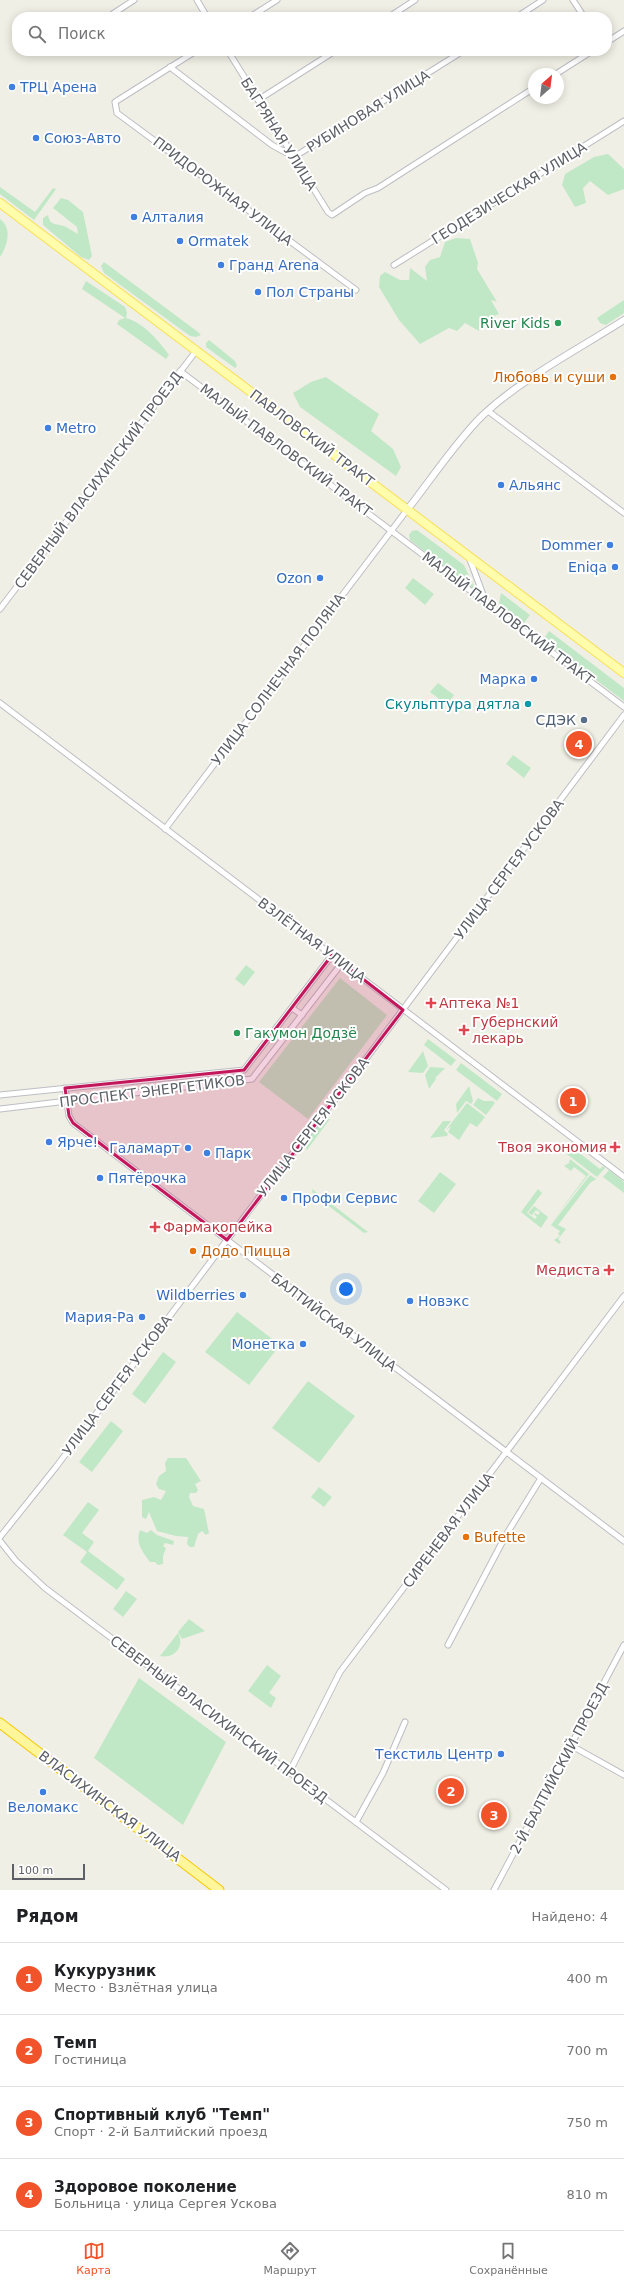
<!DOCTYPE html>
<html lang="ru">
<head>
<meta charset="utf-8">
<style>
  body { margin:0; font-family:"DejaVu Sans",sans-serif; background:#f6f6f6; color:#202124 }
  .compass { position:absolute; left:528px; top:68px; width:36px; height:36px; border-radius:50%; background:#fff; box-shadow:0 2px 10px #0003; rotate:28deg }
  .scale { position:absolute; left:12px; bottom:10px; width:73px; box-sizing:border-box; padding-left:4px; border:2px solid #5d6066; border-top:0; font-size:11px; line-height:14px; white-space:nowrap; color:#5d6066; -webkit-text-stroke:3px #fff; paint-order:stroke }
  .you { position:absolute; left:346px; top:1289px; width:14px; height:14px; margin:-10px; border:3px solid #fff; border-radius:50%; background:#1a73e8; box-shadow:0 0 0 6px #1a73e833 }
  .badge { display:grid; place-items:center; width:26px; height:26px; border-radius:50%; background:#f1532a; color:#fff; font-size:13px; font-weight:700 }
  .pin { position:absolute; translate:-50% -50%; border:2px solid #fff; box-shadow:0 1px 4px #0006 }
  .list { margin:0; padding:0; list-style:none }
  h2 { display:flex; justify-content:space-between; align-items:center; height:52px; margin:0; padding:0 16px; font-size:17px }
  h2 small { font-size:13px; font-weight:400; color:#757577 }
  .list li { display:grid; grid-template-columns:26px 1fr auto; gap:12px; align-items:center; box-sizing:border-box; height:72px; padding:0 16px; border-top:1px solid #e0e0e0 }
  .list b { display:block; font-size:15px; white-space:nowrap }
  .list p { margin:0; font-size:13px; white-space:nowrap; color:#757577 }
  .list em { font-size:13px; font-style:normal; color:#757577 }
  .icon { flex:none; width:22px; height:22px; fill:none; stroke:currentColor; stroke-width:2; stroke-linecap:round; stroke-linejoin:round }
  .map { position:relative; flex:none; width:624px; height:1890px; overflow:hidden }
  .search { position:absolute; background:#fff; box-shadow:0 2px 10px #0003; left:12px; right:12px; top:12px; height:44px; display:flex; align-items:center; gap:10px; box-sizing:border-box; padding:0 14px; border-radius:16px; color:#757577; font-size:15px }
  .sheet { height:340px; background:#fff }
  nav { display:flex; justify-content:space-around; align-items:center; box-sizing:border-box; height:56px; border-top:1px solid #e0e0e0; background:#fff; font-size:11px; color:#757577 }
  nav a { display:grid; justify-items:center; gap:2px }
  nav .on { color:#f1532a }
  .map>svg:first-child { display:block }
  .green { fill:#c1e8c6 }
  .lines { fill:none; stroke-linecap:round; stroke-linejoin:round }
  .minor-casing { stroke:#bdbec4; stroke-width:7 }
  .tertiary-casing { stroke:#bdbec4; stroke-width:8 }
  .primary-casing { stroke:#f8df56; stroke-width:10 }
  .trunk-casing { stroke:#f5c800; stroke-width:11 }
  .minor { stroke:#fff; stroke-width:5 }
  .tertiary { stroke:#fff; stroke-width:6 }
  .primary { stroke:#fffcab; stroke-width:8 }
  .trunk { stroke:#fff69c; stroke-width:9 }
  .marked { fill:#c2185b; fill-opacity:0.2; stroke:#c2185b; stroke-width:3; stroke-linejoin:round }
  .shop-dot { fill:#3f7fe0; stroke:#fff; stroke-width:1.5 }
  .leisure-dot { fill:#2e9e5b; stroke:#fff; stroke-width:1.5 }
  .food-dot { fill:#e8710a; stroke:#fff; stroke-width:1.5 }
  .culture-dot { fill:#0f9aa8; stroke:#fff; stroke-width:1.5 }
  .service-dot { fill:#5c6f8a; stroke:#fff; stroke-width:1.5 }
  .health-dot { fill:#e0444e; stroke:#fff; stroke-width:1.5 }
  .labels { text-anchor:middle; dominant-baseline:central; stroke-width:4; stroke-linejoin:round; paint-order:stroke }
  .shop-label { font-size:14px; fill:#366cbe; stroke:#fff; text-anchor:start }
  .street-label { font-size:14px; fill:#5d6066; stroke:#fff }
  .leisure-label { font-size:14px; fill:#27864d; stroke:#fff; text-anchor:end }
  .food-label { font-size:14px; fill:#c56008; stroke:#fff; text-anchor:start }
  .culture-label { font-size:14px; fill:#0d838f; stroke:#fff; text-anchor:end }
  .service-label { font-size:14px; fill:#4e5e75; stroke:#fff; text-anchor:end }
  .health-label { font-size:14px; fill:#be3a42; stroke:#fff; text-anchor:start }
</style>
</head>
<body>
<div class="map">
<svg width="624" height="1890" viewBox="0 0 624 1890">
  <rect width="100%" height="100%" fill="#f0efe5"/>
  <g class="green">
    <polygon points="608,154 624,169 624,189 608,195 590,181 583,188 586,203 575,207 562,185 565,174 594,157"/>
    <polygon points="0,187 35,212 53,188 56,189 34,220 0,194"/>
    <path d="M 61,198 L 68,200 L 83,212 L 92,256 L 89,260 L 81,257 L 43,225 L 43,218 L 48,215 C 50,227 58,223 66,227 C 70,229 74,232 78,234 L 77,227 L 53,208 Z"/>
    <path d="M 0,219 C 13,229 7,246 0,257 Z"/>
    <polygon points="456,238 470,239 478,263 477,269 497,302 491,300 499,314 482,321 479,327 479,331 465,323 457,331 449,328 420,344 399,320 379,287 380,276 385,272 400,280 409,280 410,268 427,281 425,267 430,260 440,257 445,242"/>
    <polygon points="104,262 198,332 201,335 196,337 190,336 104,273 101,266"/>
    <path d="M 86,281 L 125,307 L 127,313 L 126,318 C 144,323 159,341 169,355 L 166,359 L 117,324 L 119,320 L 125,318 L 82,289 Z"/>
    <polygon points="624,300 624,313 606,325 600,323 597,318"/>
    <polygon points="209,340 235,361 237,366 235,368 206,347 206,343"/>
    <polygon points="326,377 379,414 371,431 393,449 401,467 396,476 300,407 293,393 311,382"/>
    <polygon points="417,530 464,565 476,591 410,540 409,535 412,531"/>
    <polygon points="413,578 434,594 425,605 405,588"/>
    <polygon points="501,593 530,615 524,623 499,604"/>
    <polygon points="549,631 624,688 624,701 543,640"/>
    <polygon points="438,683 454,695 447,705 430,692"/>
    <polygon points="513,755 531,768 524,778 506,764"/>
    <polygon points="246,965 255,972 244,986 235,979"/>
    <polygon points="340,978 387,1015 308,1119 259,1082"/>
    <polygon points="428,1039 456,1060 451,1066 424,1045"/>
    <polygon points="423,1051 428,1066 423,1073 408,1072"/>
    <polygon points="461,1063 502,1094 497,1101 456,1070"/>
    <polygon points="430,1067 445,1068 435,1078 436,1079 429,1089 425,1075"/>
    <polygon points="469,1086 473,1101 471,1104 466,1101 457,1113 456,1104"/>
    <polygon points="478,1098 484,1101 493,1101 495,1103 486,1115 473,1105"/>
    <polygon points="467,1103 485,1117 477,1127 470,1123 459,1140 448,1132 451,1126 446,1130"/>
    <polygon points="324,1118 330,1119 307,1150 304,1143"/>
    <polygon points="443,1121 451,1121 444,1130 448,1134 447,1136 430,1138"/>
    <polygon points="569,1145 600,1169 603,1166 605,1168 597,1177 564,1152"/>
    <polygon points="570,1159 589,1174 551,1223 586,1176 574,1167 571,1171 564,1166 569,1163"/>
    <polygon points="609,1170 624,1182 624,1193 603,1177"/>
    <polygon points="440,1172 456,1184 434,1213 418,1201"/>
    <polygon points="590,1175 596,1179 590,1183 558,1225 566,1229 558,1239 561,1242 559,1244 554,1240 560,1236 558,1234 560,1231 551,1225"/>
    <polygon points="312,1189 368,1232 364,1233 313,1194"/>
    <polygon points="538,1189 542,1193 527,1213 535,1219 537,1217 534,1214 535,1213 538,1215 540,1212 536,1210 532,1215 528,1213 534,1206 548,1217 541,1228 521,1212"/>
    <polygon points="237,1312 280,1345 249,1385 205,1352"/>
    <polygon points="163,1352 176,1362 145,1404 132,1394"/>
    <polygon points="308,1381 355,1416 319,1463 272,1428"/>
    <polygon points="111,1421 123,1431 92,1472 79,1462"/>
    <polygon points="168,1458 186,1458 201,1481 195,1484 198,1490 196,1493 190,1493 189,1497 193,1506 204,1509 209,1533 206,1535 202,1531 198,1534 194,1547 190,1547 187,1544 188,1537 176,1536 157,1531 149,1512 146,1519 142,1517 142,1500 154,1497 161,1500 166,1491 159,1489 156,1484 159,1476 166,1471 165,1463"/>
    <polygon points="319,1487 332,1497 324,1507 311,1497"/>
    <polygon points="88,1502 99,1510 82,1533 94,1542 88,1551 125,1579 117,1590 80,1562 87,1552 63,1535"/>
    <path d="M 140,1530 L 147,1533 L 151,1530 L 157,1535 L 174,1541 L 173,1545 L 165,1543 L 163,1546 L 166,1548 L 163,1556 L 163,1564 L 158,1565 L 155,1562 L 150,1562 C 143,1552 135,1544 140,1530 Z"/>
    <polygon points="126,1591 137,1599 123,1617 113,1609"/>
    <polygon points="189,1619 205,1631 182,1639 178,1632"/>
    <path d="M 178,1633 C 185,1646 175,1659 160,1656 Z"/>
    <polygon points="267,1665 281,1676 269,1693 276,1698 271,1708 248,1691"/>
    <polygon points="139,1678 226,1742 183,1825 94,1758"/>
  </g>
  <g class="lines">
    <g class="minor-casing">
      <g id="minor">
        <polyline points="197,0 207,17"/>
        <polyline points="573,0 584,17"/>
        <polyline points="108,17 134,0"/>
        <polyline points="250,17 277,0"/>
        <polyline points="389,17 415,0"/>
        <polyline points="517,17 543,0"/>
        <polyline points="607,42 624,31"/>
        <polyline points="196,51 115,102 117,113 356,290"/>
        <polyline points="228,51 328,212 332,215 365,193 378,188 534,88"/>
        <polyline points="170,67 272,145 294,157 463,51"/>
        <polyline points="556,74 592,51"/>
        <polyline points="258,100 335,51"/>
        <polyline points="394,265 624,121"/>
        <polyline points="180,371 624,707"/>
        <polyline points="488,411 624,513"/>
        <polyline points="469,557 485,600"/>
        <polyline points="0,609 196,351"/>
        <polyline points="0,703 624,1177"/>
        <polyline points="165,829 407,510"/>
        <polyline points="292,1008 302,1015"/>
        <polyline points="65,1088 69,1116 73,1123 624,1541"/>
        <polyline points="0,1095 244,1070 332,955"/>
        <polyline points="0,1109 252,1079 342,963"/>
        <polyline points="0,1537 56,1467 279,1171 347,1084 624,715"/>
        <polyline points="0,1541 16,1561 45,1588 446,1890"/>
        <polyline points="448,1645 506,1535 541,1478"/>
        <polyline points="572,1746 624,1775"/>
        <polyline points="289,1773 340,1672 624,1296"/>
        <polyline points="356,1822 383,1773 405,1722"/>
        <polyline points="494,1890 624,1645"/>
      </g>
    </g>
    <g class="tertiary-casing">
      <path id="tertiary" d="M 407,510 C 430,481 457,440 483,415 C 524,377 577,350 624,320"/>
    </g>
    <g class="primary-casing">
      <polyline id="primary" points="0,203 624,673"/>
    </g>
    <g class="trunk-casing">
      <polyline id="trunk" points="0,1723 219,1890"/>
    </g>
    <use href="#minor" class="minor"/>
    <use href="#tertiary" class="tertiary"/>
    <use href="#primary" class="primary"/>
    <use href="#trunk" class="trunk"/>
  </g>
  <path class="marked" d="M 332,955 L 403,1010 L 227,1240 L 73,1123 L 69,1116 L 65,1088 L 244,1070 Z"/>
  <g class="shop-dot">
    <circle cx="12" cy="87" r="4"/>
    <circle cx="36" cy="138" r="4"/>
    <circle cx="134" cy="217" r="4"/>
    <circle cx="180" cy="241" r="4"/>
    <circle cx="221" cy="265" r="4"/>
    <circle cx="258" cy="292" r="4"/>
    <circle cx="48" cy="428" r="4"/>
    <circle cx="501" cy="485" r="4"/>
    <circle cx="610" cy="545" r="4"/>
    <circle cx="615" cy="567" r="4"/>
    <circle cx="320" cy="578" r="4"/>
    <circle cx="534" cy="679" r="4"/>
    <circle cx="49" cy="1142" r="4"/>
    <circle cx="188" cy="1148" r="4"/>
    <circle cx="207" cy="1153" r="4"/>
    <circle cx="100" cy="1178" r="4"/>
    <circle cx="284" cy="1198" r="4"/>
    <circle cx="243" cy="1295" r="4"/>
    <circle cx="410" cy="1301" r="4"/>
    <circle cx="142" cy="1317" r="4"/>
    <circle cx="303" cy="1344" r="4"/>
    <circle cx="501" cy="1754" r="4"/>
    <circle cx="43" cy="1792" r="4"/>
  </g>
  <g class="leisure-dot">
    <circle cx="558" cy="323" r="4"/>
    <circle cx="237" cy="1033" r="4"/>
  </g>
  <g class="food-dot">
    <circle cx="613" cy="377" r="4"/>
    <circle cx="193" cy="1251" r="4"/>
    <circle cx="466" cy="1537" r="4"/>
  </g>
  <circle class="culture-dot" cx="528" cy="704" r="4"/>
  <circle class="service-dot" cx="584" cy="720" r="4"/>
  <g class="health-dot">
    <path d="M429 997h4v4h4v4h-4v4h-4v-4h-4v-4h4z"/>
    <path d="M462 1024h4v4h4v4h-4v4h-4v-4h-4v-4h4z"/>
    <path d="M613 1141h4v4h4v4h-4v4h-4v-4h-4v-4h4z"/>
    <path d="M153 1221h4v4h4v4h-4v4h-4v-4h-4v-4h4z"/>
    <path d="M607 1264h4v4h4v4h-4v4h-4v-4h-4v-4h4z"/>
  </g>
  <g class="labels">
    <g class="shop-label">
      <text x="20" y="87">ТРЦ Арена</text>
      <text x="44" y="138">Союз-Авто</text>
      <text x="142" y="217">Алталия</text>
      <text x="188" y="241">Ormatek</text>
      <text x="229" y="265">Гранд Arena</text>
      <text x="266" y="292">Пол Страны</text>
      <text x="56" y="428">Metro</text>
      <text x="509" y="485">Альянс</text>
      <text x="602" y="545" text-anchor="end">Dommer</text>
      <text x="607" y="567" text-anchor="end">Eniqa</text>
      <text x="312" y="578" text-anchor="end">Ozon</text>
      <text x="526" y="679" text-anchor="end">Марка</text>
      <text x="57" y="1142">Ярче!</text>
      <text x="180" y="1148" text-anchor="end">Галамарт</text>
      <text x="215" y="1153">Парк</text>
      <text x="108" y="1178">Пятёрочка</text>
      <text x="292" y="1198">Профи Сервис</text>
      <text x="235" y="1295" text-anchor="end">Wildberries</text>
      <text x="418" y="1301">Новэкс</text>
      <text x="134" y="1317" text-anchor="end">Мария-Ра</text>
      <text x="295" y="1344" text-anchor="end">Монетка</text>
      <text x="493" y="1754" text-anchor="end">Текстиль Центр</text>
      <text x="43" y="1807" text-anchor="middle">Веломакс</text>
    </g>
    <g class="street-label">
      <text transform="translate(368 111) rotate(-32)">РУБИНОВАЯ УЛИЦА</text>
      <text transform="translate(279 134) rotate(58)">БАГРЯНАЯ УЛИЦА</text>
      <text transform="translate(223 191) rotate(37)">ПРИДОРОЖНАЯ УЛИЦА</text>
      <text transform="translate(509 193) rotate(-32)">ГЕОДЕЗИЧЕСКАЯ УЛИЦА</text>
      <text transform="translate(312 438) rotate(37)">ПАВЛОВСКИЙ ТРАКТ</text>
      <text transform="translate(286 450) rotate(37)">МАЛЫЙ ПАВЛОВСКИЙ ТРАКТ</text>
      <text transform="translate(98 480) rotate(-53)">СЕВЕРНЫЙ ВЛАСИХИНСКИЙ ПРОЕЗД</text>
      <text transform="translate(508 618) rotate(37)">МАЛЫЙ ПАВЛОВСКИЙ ТРАКТ</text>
      <text transform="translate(278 679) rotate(-53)">УЛИЦА СОЛНЕЧНАЯ ПОЛЯНА</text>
      <text transform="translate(509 869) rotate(-53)">УЛИЦА СЕРГЕЯ УСКОВА</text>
      <text transform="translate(312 940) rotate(37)">ВЗЛЁТНАЯ УЛИЦА</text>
      <text transform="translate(152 1091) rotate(-7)">ПРОСПЕКТ ЭНЕРГЕТИКОВ</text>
      <text transform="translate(313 1127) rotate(-52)">УЛИЦА СЕРГЕЯ УСКОВА</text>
      <text transform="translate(334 1322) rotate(37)">БАЛТИЙСКАЯ УЛИЦА</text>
      <text transform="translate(117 1385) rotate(-53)">УЛИЦА СЕРГЕЯ УСКОВА</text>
      <text transform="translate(448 1530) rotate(-53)">СИРЕНЕВАЯ УЛИЦА</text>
      <text transform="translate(219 1719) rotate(37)">СЕВЕРНЫЙ ВЛАСИХИНСКИЙ ПРОЕЗД</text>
      <text transform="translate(559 1768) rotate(-62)">2-Й БАЛТИЙСКИЙ ПРОЕЗД</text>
      <text transform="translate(110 1806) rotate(37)">ВЛАСИХИНСКАЯ УЛИЦА</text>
    </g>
    <g class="leisure-label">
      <text x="550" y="323">River Kids</text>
      <text x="245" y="1033" text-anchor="start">Гакумон Додзё</text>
    </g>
    <g class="food-label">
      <text x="605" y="377" text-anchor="end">Любовь и суши</text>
      <text x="201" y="1251">Додо Пицца</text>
      <text x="474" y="1537">Bufette</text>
    </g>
    <g class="culture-label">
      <text x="520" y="704">Скульптура дятла</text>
    </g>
    <g class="service-label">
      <text x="576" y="720">СДЭК</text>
    </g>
    <g class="health-label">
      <text x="439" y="1003">Аптека №1</text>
      <text x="472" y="1022">Губернский<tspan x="472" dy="16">лекарь</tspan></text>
      <text x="607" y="1147" text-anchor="end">Твоя экономия</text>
      <text x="163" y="1227">Фармакопейка</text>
      <text x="600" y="1270" text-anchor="end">Медиста</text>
    </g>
  </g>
</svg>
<svg class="compass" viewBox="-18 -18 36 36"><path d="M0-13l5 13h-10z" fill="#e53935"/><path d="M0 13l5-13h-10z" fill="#757577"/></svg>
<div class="scale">100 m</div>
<div class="you"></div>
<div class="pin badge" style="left:573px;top:1101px">1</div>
<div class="pin badge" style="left:451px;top:1791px">2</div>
<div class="pin badge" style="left:494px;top:1815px">3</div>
<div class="pin badge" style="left:579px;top:744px">4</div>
<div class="search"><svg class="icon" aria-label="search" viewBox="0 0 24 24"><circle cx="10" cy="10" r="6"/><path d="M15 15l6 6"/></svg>Поиск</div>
</div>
<section class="sheet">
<h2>Рядом<small>Найдено: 4</small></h2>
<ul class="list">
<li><span class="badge">1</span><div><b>Кукурузник</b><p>Место · Взлётная улица</p></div><em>400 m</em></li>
<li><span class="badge">2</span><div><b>Темп</b><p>Гостиница</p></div><em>700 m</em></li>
<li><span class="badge">3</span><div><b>Спортивный клуб &quot;Темп&quot;</b><p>Спорт · 2-й Балтийский проезд</p></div><em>750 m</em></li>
<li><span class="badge">4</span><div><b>Здоровое поколение</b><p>Больница · улица Сергея Ускова</p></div><em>810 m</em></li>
</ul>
</section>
<nav>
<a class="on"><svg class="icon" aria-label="map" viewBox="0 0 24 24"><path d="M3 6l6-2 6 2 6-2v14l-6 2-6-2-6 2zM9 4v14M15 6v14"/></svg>Карта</a>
<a><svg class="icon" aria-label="directions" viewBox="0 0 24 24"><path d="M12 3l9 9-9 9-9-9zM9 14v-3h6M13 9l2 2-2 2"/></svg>Маршрут</a>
<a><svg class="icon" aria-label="saved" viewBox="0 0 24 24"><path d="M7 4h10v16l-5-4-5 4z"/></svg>Сохранённые</a>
</nav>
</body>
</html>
